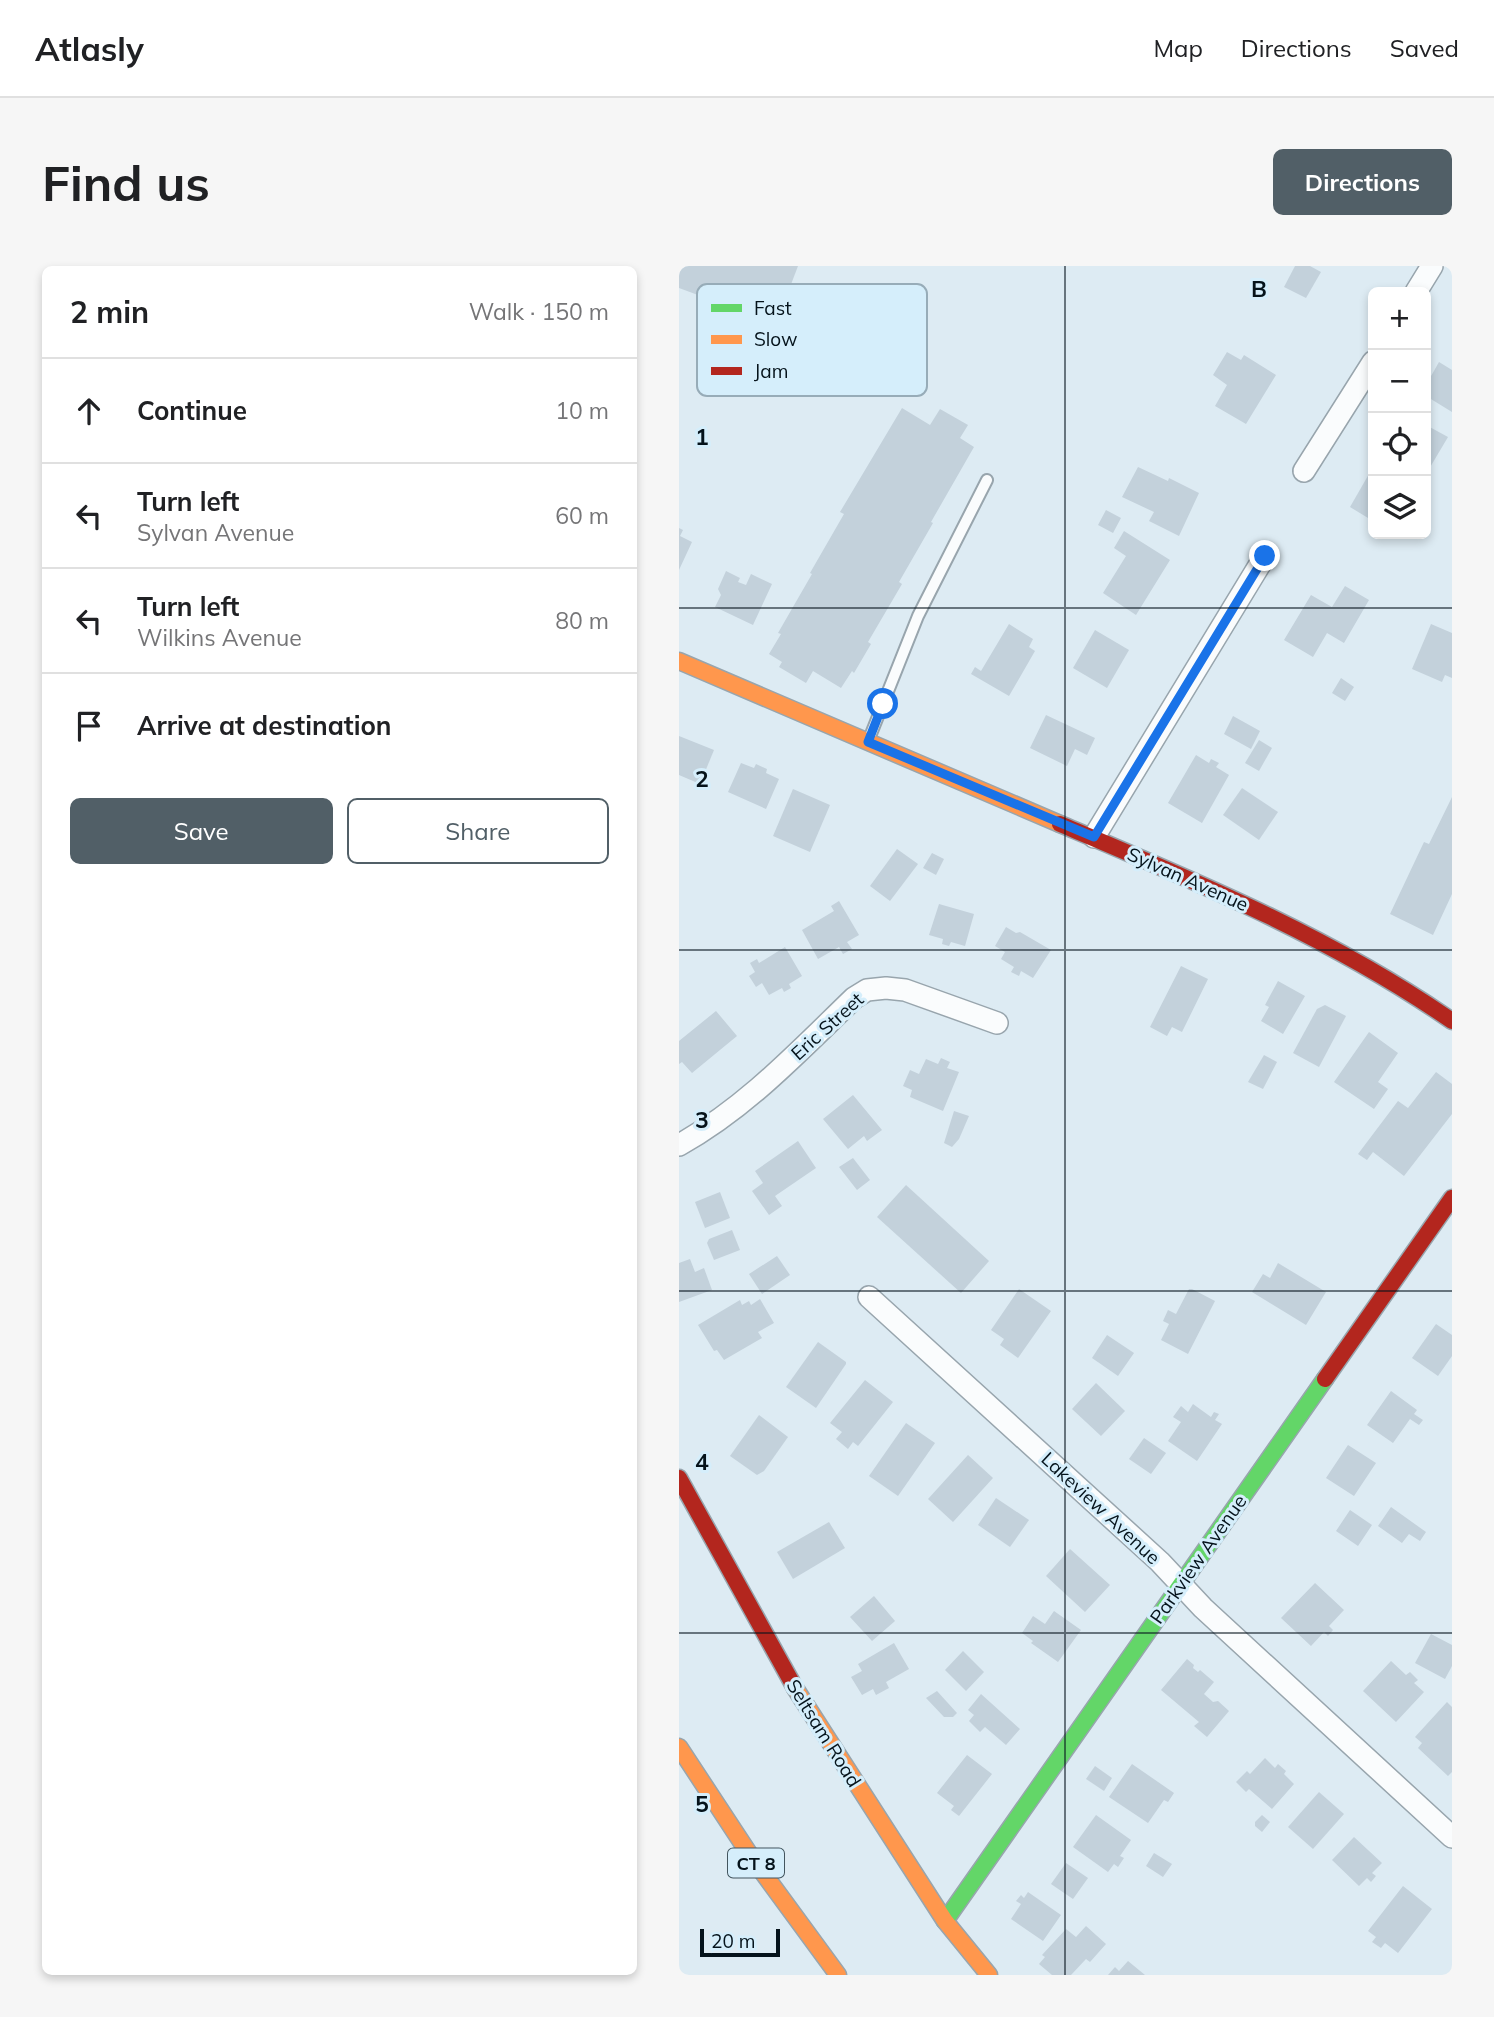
<!DOCTYPE html>
<html lang="en">
<head>
<meta charset="utf-8">
<style>
  body { margin:0; font-family:Mulish,sans-serif; background:#f6f6f6; color:#202124 }
  .controls { position:absolute; right:21px; top:21px; display:grid; overflow:hidden; border-radius:10px; box-shadow:0 4px 10px #0003 }
  .controls button { width:63px; height:63px; display:grid; place-items:center; padding:0; border:0; border-bottom:2px solid #e0e0e0; background:#fff; color:#202124; font:35px sans-serif }
  .scale { position:absolute; left:21px; bottom:18px; width:80px; box-sizing:border-box; padding-left:7px; border:4px solid #05131b; border-top:0; font-size:19px; line-height:24px; white-space:nowrap; color:#05131b; -webkit-text-stroke:5px #d5eefb; paint-order:stroke }
  .stop { position:absolute; width:21px; height:21px; margin:-16px; border:5px solid #1a73e8; border-radius:50%; background:#fff }
  .stop.end { background:#1a73e8; border-color:#fff; box-shadow:0 2px 7px #0008 }
  .list { margin:0; padding:0; list-style:none }
  h2 { display:flex; justify-content:space-between; align-items:center; height:91px; margin:0; padding:0 28px; font-size:30px }
  h2 small { font-size:23px; font-weight:400; color:#757577 }
  .list li { display:grid; grid-template-columns:46px 1fr auto; gap:21px; align-items:center; box-sizing:border-box; height:105px; padding:0 28px; border-top:2px solid #e0e0e0 }
  .list b { display:block; font-size:26px; white-space:nowrap }
  .list p { margin:0; font-size:23px; white-space:nowrap; color:#757577 }
  .list em { font-size:23px; font-style:normal; color:#757577 }
  .actions { display:flex; gap:14px; padding:21px 28px }
  .actions a { flex:1; padding:16px 0; border:2px solid #515f67; border-radius:10px; text-align:center; font-size:24px; color:#515f67 }
  .actions .main { background:#515f67; color:#fff }
  .icon { flex:none; width:38px; height:38px; fill:none; stroke:currentColor; stroke-width:2; stroke-linecap:round; stroke-linejoin:round }
  .map { position:relative; flex:none; width:773px; height:1709px; overflow:hidden; border-radius:10px }
  header { display:flex; align-items:center; gap:42px; box-sizing:border-box; height:98px; padding:0 35px; background:#fff; border-bottom:2px solid #e0e0e0 }
  header strong { font-size:33px }
  nav { display:flex; gap:38px; margin-inline-start:auto; font-size:24px }
  .intro { display:flex; align-items:center; justify-content:space-between; box-sizing:border-box; height:168px; padding:0 42px }
  h1 { margin:0; font-size:49px }
  .button { padding:18px 32px; border-radius:10px; background:#515f67; color:#fff; font-size:24px; font-weight:700 }
  main { display:flex; gap:42px; padding:0 42px }
  aside { flex:1; background:#fff; border-radius:10px; box-shadow:0 4px 10px #0003 }
  .map>svg:first-child { display:block }
  .building { fill:#c3d1db }
  .lines { fill:none; stroke-linecap:round; stroke-linejoin:round }
  .lane-casing { stroke:#98a5ad; stroke-width:14 }
  .street-casing { stroke:#98a5ad; stroke-width:24 }
  .fast-casing { stroke:#98a5ad; stroke-width:19 }
  .slow-casing { stroke:#98a5ad; stroke-width:19 }
  .jam-casing { stroke:#98a5ad; stroke-width:19 }
  .lane { stroke:#fafcfd; stroke-width:10 }
  .street { stroke:#fafcfd; stroke-width:21 }
  .fast { stroke:#63d668; stroke-width:16 }
  .slow { stroke:#ff974d; stroke-width:16 }
  .jam { stroke:#b3261e; stroke-width:16 }
  .route { stroke:#1a73e8; stroke-width:9 }
  .grid { fill:none; stroke:#05131b; stroke-width:2; stroke-opacity:0.55 }
  .labels { text-anchor:middle; dominant-baseline:central; stroke-width:6; stroke-linejoin:round; paint-order:stroke }
  .shield { fill:#d5eefb; stroke:#43555e; stroke-width:2 }
  .shield-label { font-size:18px; font-weight:bold; fill:#05131b }
  .street-label { font-size:19px; fill:#05131b; stroke:#d5eefb }
  .key { fill:#d5eefb; stroke:#97acb8; stroke-width:2 }
  .key-label { font-size:19px; fill:#05131b }
  .grid-label { font-size:23px; text-anchor:middle; font-weight:bold; fill:#05131b; stroke:#d5eefb; stroke-width:6; stroke-linejoin:round; paint-order:stroke }
</style>
</head>
<body>
<header>
<strong>Atlasly</strong>
<nav><a>Map</a><a>Directions</a><a>Saved</a></nav>
</header>
<div class="intro"><h1>Find us</h1><a class="button">Directions</a></div>
<main>
<aside>
<h2>2 min<small>Walk · 150 m</small></h2>
<ul class="list">
<li><svg class="icon" aria-label="ahead" viewBox="0 0 24 24"><path d="M12 20V5M6 11l6-6 6 6"/></svg><div><b>Continue</b></div><em>10 m</em></li>
<li><svg class="icon" aria-label="left" viewBox="0 0 24 24"><path d="M17 20v-9H6M10 6l-5 5 5 5"/></svg><div><b>Turn left</b><p>Sylvan Avenue</p></div><em>60 m</em></li>
<li><svg class="icon" aria-label="left" viewBox="0 0 24 24"><path d="M17 20v-9H6M10 6l-5 5 5 5"/></svg><div><b>Turn left</b><p>Wilkins Avenue</p></div><em>80 m</em></li>
<li><svg class="icon" aria-label="arrive" viewBox="0 0 24 24"><path d="M6 21V4h12l-3 4 3 4H6"/></svg><div><b>Arrive at destination</b></div></li>
</ul>
<div class="actions"><a class="main">Save</a><a>Share</a></div>
</aside>
<div class="map">
<svg width="773" height="1709" viewBox="0 0 773 1709">
  <rect width="100%" height="100%" fill="#ddebf3"/>
  <g class="building">
    <polygon points="0,0 119,0 97,58 0,22"/>
    <polygon points="616,0 631,0 642,6 627,32 605,21"/>
    <polygon points="548,86 562,94 565,89 597,109 567,158 536,140 548,119 534,109"/>
    <polygon points="760,96 773,104 773,146 747,130 747,119"/>
    <polygon points="223,142 251,159 261,143 289,159 281,172 295,181 252,256 254,257 220,316 223,318 189,376 192,378 175,407 173,405 162,422 134,405 127,417 100,401 103,396 90,388 102,368 99,367 133,308 131,307 165,248 161,246"/>
    <polygon points="747,159 769,171 750,203 747,200"/>
    <polygon points="459,201 489,215 490,212 520,227 500,270 470,255 475,246 443,231"/>
    <polygon points="694,201 694,255 671,241"/>
    <polygon points="427,244 442,252 434,267 419,259"/>
    <polygon points="0,262 4,264 1,270 13,276 0,304"/>
    <polygon points="445,265 491,294 457,349 424,327 447,290 435,282"/>
    <polygon points="47,305 61,312 59,316 67,319 72,308 93,318 74,359 36,341 42,329 39,323"/>
    <polygon points="666,320 690,334 665,377 648,367 634,391 605,374 632,329 653,341"/>
    <polygon points="330,358 354,373 350,381 356,385 330,430 292,408 296,401 302,405"/>
    <polygon points="752,358 773,367 773,412 766,409 763,416 733,403"/>
    <polygon points="416,364 450,384 428,422 394,402"/>
    <polygon points="662,412 675,421 666,435 653,427"/>
    <polygon points="367,449 416,472 408,489 396,483 388,500 351,482"/>
    <polygon points="554,450 581,465 572,483 545,468"/>
    <polygon points="0,470 35,484 21,518 0,509"/>
    <polygon points="580,474 593,482 580,505 566,497"/>
    <polygon points="517,489 530,497 532,493 540,497 537,501 550,509 523,557 489,537"/>
    <polygon points="62,497 75,502 77,498 88,503 87,507 100,513 87,543 49,526"/>
    <polygon points="563,522 599,546 580,574 544,549"/>
    <polygon points="114,523 151,539 131,586 94,570"/>
    <polygon points="773,531 773,628 754,669 711,648 745,576 750,578"/>
    <polygon points="218,583 239,598 211,635 191,620"/>
    <polygon points="253,587 265,593 257,609 244,602"/>
    <polygon points="160,635 180,669 168,676 173,683 164,688 160,681 139,693 123,664 155,645 152,640"/>
    <polygon points="260,638 295,648 286,680 272,676 270,680 263,678 264,673 250,669"/>
    <polygon points="327,661 337,667 341,666 372,684 354,712 342,705 340,710 332,706 335,701 322,693 326,686 316,680"/>
    <polygon points="106,681 123,710 110,718 112,722 105,726 103,722 90,729 83,717 77,721 70,710 76,706 71,697 78,693 80,697"/>
    <polygon points="502,700 529,713 503,766 493,761 488,770 471,761"/>
    <polygon points="599,715 626,730 604,768 582,755 590,741 586,739"/>
    <polygon points="646,739 667,750 640,801 614,787 638,743"/>
    <polygon points="37,745 58,770 13,807 3,796 0,798 0,775"/>
    <polygon points="690,766 719,787 699,816 709,823 695,843 655,816"/>
    <polygon points="585,789 598,796 584,823 569,816"/>
    <polygon points="262,792 271,796 268,802 280,806 264,845 231,831 233,824 224,820 231,804 240,808 247,793 259,798"/>
    <polygon points="757,806 773,818 773,848 725,910 694,886 688,894 679,888 719,835 729,842"/>
    <polygon points="174,829 203,864 188,875 185,870 169,883 144,853"/>
    <polygon points="275,845 290,850 280,873 273,881 265,877"/>
    <polygon points="119,875 137,902 96,930 103,940 90,949 73,925 84,917 76,905"/>
    <polygon points="174,892 191,914 178,924 160,901"/>
    <polygon points="227,919 310,995 282,1027 198,951"/>
    <polygon points="41,926 51,952 26,962 16,936"/>
    <polygon points="53,964 61,984 35,994 28,977 30,973"/>
    <polygon points="98,990 111,1009 83,1028 70,1008"/>
    <polygon points="11,993 16,1006 25,1002 33,1024 0,1036 0,997"/>
    <polygon points="599,997 647,1026 627,1059 573,1026 584,1008 591,1012"/>
    <polygon points="340,1023 372,1045 339,1092 321,1079 325,1073 312,1064"/>
    <polygon points="510,1023 513,1023 536,1035 509,1088 482,1074 490,1058 484,1055 489,1044 497,1048"/>
    <polygon points="81,1033 95,1057 79,1066 83,1072 45,1094 38,1084 35,1085 19,1059 61,1034 63,1039 70,1035 72,1039"/>
    <polygon points="757,1058 773,1069 773,1090 759,1110 733,1092"/>
    <polygon points="428,1069 455,1087 439,1110 413,1092"/>
    <polygon points="139,1076 167,1096 167,1098 137,1142 107,1121"/>
    <polygon points="186,1114 214,1136 179,1180 174,1176 169,1183 157,1173 163,1166 151,1157"/>
    <polygon points="417,1117 446,1145 422,1170 393,1143"/>
    <polygon points="712,1125 738,1144 735,1148 744,1154 740,1159 731,1153 714,1177 688,1159"/>
    <polygon points="514,1138 532,1151 535,1146 540,1148 536,1154 543,1158 518,1195 489,1175 502,1156 494,1151 502,1140 509,1146"/>
    <polygon points="80,1149 109,1171 85,1205 78,1209 51,1190"/>
    <polygon points="227,1157 256,1177 219,1230 190,1210"/>
    <polygon points="465,1172 487,1187 472,1208 450,1193"/>
    <polygon points="669,1179 697,1197 675,1230 647,1212"/>
    <polygon points="289,1189 314,1212 274,1256 249,1233"/>
    <polygon points="317,1232 350,1254 331,1281 299,1259"/>
    <polygon points="712,1241 747,1266 741,1275 730,1268 723,1277 699,1260"/>
    <polygon points="671,1244 693,1259 679,1280 657,1265"/>
    <polygon points="150,1256 166,1282 114,1313 98,1286"/>
    <polygon points="391,1283 431,1319 406,1346 367,1310"/>
    <polygon points="636,1317 665,1344 650,1360 654,1364 649,1370 645,1366 632,1380 602,1352"/>
    <polygon points="195,1330 216,1355 193,1375 171,1351"/>
    <polygon points="375,1345 402,1364 379,1396 352,1377 354,1375 343,1367 354,1350 366,1358"/>
    <polygon points="752,1368 773,1379 773,1400 766,1413 736,1397"/>
    <polygon points="215,1377 230,1403 207,1416 210,1422 197,1429 194,1423 183,1429 172,1411 183,1405 179,1398"/>
    <polygon points="284,1385 305,1406 287,1425 266,1404"/>
    <polygon points="508,1393 515,1399 514,1402 519,1406 521,1404 535,1416 525,1428 534,1436 539,1435 550,1445 528,1471 515,1460 520,1456 482,1424"/>
    <polygon points="712,1395 727,1409 731,1406 739,1414 735,1417 745,1426 717,1456 684,1425"/>
    <polygon points="258,1425 278,1447 274,1451 265,1451 247,1432"/>
    <polygon points="302,1428 341,1463 327,1479 306,1461 301,1466 290,1455 295,1449 289,1444"/>
    <polygon points="768,1436 773,1441 773,1506 769,1510 739,1482 743,1477 736,1471"/>
    <polygon points="288,1489 313,1508 280,1550 272,1544 275,1540 258,1527"/>
    <polygon points="586,1492 596,1502 599,1498 607,1505 605,1508 615,1518 593,1543 570,1523 567,1526 557,1516 568,1505 571,1508"/>
    <polygon points="453,1498 495,1527 489,1536 485,1534 469,1557 430,1531"/>
    <polygon points="416,1500 433,1512 425,1525 407,1513"/>
    <polygon points="640,1526 665,1548 634,1583 609,1561"/>
    <polygon points="417,1549 452,1574 441,1590 445,1592 439,1601 435,1598 429,1606 394,1581"/>
    <polygon points="583,1549 591,1556 583,1566 576,1560 576,1556"/>
    <polygon points="675,1571 703,1597 693,1607 697,1610 692,1616 688,1612 680,1620 653,1594"/>
    <polygon points="475,1587 493,1598 484,1611 467,1600"/>
    <polygon points="387,1597 409,1612 394,1633 372,1618"/>
    <polygon points="724,1620 753,1643 719,1687 706,1677 702,1682 693,1676 697,1671 689,1665"/>
    <polygon points="349,1626 382,1649 364,1675 332,1653 342,1638 337,1635 342,1629 345,1632"/>
    <polygon points="407,1660 427,1678 411,1696 407,1693 392,1709 373,1709 360,1698 366,1691 363,1689 387,1663 397,1671"/>
    <polygon points="449,1695 466,1709 429,1709 436,1701 440,1705"/>
  </g>
  <g class="lines">
    <g class="lane-casing">
      <polyline id="lane" points="190,473 239,350 308,214"/>
    </g>
    <g class="street-casing">
      <g id="street">
        <polyline points="737,26 753,0"/>
        <polyline points="625,205 694,96"/>
        <polyline points="415,571 586,290"/>
        <path d="M 0,879 C 67,842 120,785 175,732 L 188,724 L 207,722 L 226,724 L 318,757"/>
        <polyline points="190,1031 481,1296 524,1342 773,1571"/>
      </g>
    </g>
    <g class="fast-casing">
      <polyline id="fast" points="266,1655 646,1113"/>
    </g>
    <g class="slow-casing">
      <g id="slow">
        <polyline points="0,395 381,558"/>
        <polyline points="116,1422 266,1655 310,1709"/>
        <polyline points="0,1481 71,1589 159,1709"/>
      </g>
    </g>
    <g class="jam-casing">
      <g id="jam">
        <path d="M 381,558 C 516,615 652,671 773,755"/>
        <polyline points="646,1113 773,932"/>
        <polyline points="0,1212 116,1422"/>
      </g>
    </g>
    <use href="#lane" class="lane"/>
    <use href="#street" class="street"/>
    <use href="#fast" class="fast"/>
    <use href="#slow" class="slow"/>
    <use href="#jam" class="jam"/>
  </g>
  <g class="lines">
    <polyline class="route" points="204,438 189,476 415,571 586,290"/>
  </g>
  <path class="grid" d="M 386,0 L 386,1709M 0,342 L 773,342M 0,684 L 773,684M 0,1025 L 773,1025M 0,1367 L 773,1367"/>
  <g class="labels">
    <rect class="shield" x="49" y="1582.5" width="56" height="29" rx="5"/>
    <g class="shield-label">
      <text x="77" y="1597">CT 8</text>
    </g>
    <g class="street-label">
      <text transform="translate(509 613) rotate(24)">Sylvan Avenue</text>
      <text transform="translate(148 760) rotate(-42)">Eric Street</text>
      <text transform="translate(422 1242) rotate(43)">Lakeview Avenue</text>
      <text transform="translate(519 1293) rotate(-55)">Parkview Avenue</text>
      <text transform="translate(145 1467) rotate(58)">Seltsam Road</text>
    </g>
  </g>
  <rect x="18" y="18" width="230" height="112" rx="10" class="key"/>
  <rect x="32" y="38" width="31" height="8" fill="#63d668"/>
  <rect x="32" y="69" width="31" height="9" fill="#ff974d"/>
  <rect x="32" y="101" width="31" height="8" fill="#b3261e"/>
  <g class="key-label">
    <text x="75" y="49">Fast</text>
    <text x="75" y="80">Slow</text>
    <text x="75" y="112">Jam</text>
  </g>
  <g class="grid-label">
    <text x="580" y="31">B</text>
    <text x="23" y="179">1</text>
    <text x="23" y="521">2</text>
    <text x="23" y="862">3</text>
    <text x="23" y="1204">4</text>
    <text x="23" y="1546">5</text>
  </g>
</svg>
<div class="controls">
<button>+</button>
<button>−</button>
<button><svg class="icon" aria-label="locate" viewBox="0 0 24 24"><circle cx="12" cy="12" r="6"/><path d="M12 2v4M12 18v4M2 12h4M18 12h4"/></svg></button>
<button><svg class="icon" aria-label="layers" viewBox="0 0 24 24"><path d="M12 4l9 5-9 5-9-5zM3 14l9 5 9-5"/></svg></button>
</div>
<div class="scale">20 m</div>
<div class="stop" style="left:204px;top:438px"></div>
<div class="stop end" style="left:586px;top:290px"></div>
</div>
</main>
</body>
</html>
